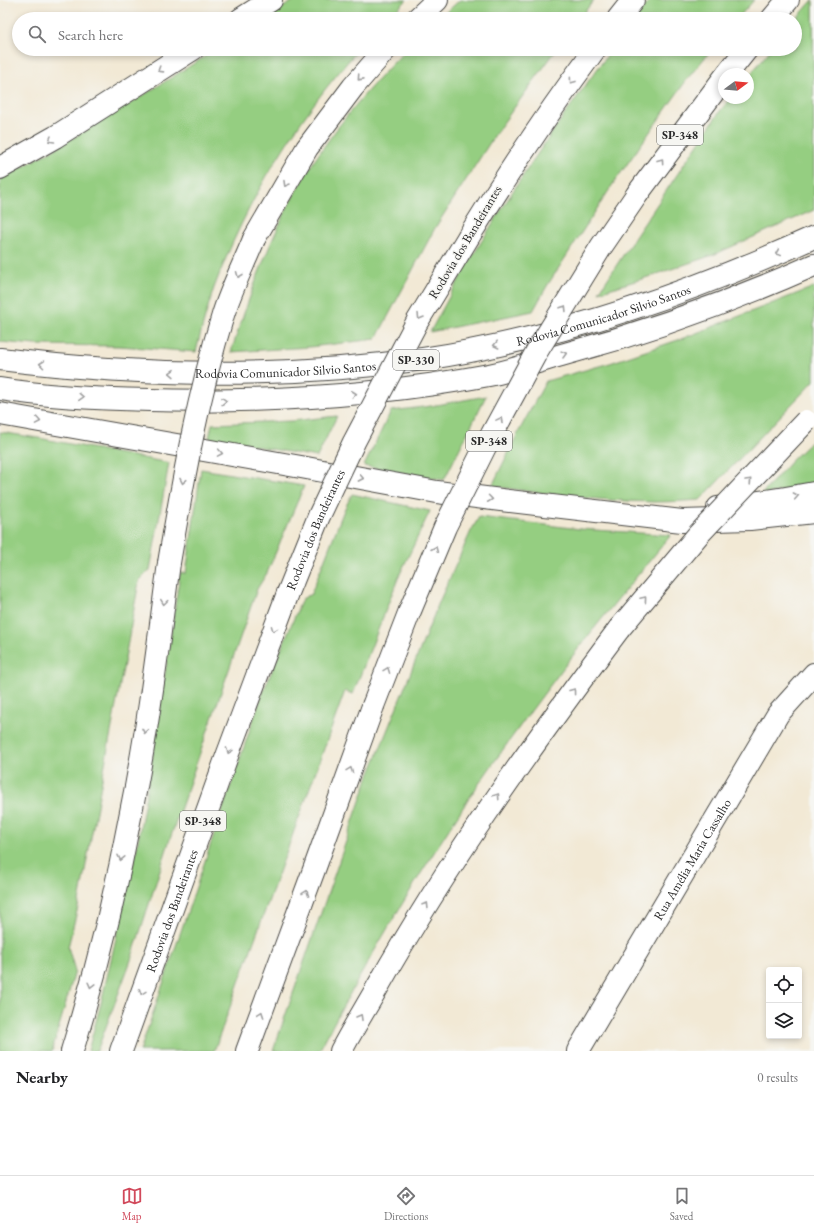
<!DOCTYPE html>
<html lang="en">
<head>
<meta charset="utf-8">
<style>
  body { margin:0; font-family:"EB Garamond",serif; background:#f2f2f2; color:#202124 }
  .controls { position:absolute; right:12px; bottom:12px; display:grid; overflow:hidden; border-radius:4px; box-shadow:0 2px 6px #0003 }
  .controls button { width:36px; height:36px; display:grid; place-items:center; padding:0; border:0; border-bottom:1px solid #e0e0e0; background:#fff; color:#202124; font:20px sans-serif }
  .compass { position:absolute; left:718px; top:68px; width:36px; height:36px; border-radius:50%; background:#fff; box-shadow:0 2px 6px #0003; rotate:74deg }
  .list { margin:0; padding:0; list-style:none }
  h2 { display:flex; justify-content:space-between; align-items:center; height:52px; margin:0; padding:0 16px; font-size:17px }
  h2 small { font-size:13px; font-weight:400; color:#757577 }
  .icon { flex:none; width:22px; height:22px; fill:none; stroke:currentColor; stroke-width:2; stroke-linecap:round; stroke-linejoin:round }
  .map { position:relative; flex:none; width:814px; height:1051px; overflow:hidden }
  .search { position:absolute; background:#fff; box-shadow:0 2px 6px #0003; left:12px; right:12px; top:12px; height:44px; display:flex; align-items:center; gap:10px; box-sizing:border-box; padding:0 14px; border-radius:22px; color:#757577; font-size:15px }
  .sheet { height:124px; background:#fff }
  nav { display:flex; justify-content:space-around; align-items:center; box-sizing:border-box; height:56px; border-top:1px solid #e0e0e0; background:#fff; font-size:11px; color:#757577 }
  nav a { display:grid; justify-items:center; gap:2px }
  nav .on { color:#d1495b }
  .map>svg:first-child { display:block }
  .green { fill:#95ce81; stroke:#607c56 }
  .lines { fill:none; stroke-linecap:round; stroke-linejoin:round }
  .minor-casing { stroke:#494844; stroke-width:24 }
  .highway-casing { stroke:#494844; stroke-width:24 }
  .minor { stroke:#fff; stroke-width:22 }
  .highway { stroke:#fff; stroke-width:22 }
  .highway-bridge-casing { stroke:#494844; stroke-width:24; stroke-linecap:butt }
  .highway-bridge { stroke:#fff; stroke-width:22 }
  .oneway { stroke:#a0a0a0 }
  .labels { text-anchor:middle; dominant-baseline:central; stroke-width:3; stroke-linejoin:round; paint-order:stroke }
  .shield { fill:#f6f6f2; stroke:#686867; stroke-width:1 }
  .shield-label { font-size:12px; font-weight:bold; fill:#2b2b2b }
  .street-label { font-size:13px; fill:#2b2b2b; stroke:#f6f6f2 }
</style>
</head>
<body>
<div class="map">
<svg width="814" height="1051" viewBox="0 0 814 1051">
  <rect width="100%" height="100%" fill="#f6f6f2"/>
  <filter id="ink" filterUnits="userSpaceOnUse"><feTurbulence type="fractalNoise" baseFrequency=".025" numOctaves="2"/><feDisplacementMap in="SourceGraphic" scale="8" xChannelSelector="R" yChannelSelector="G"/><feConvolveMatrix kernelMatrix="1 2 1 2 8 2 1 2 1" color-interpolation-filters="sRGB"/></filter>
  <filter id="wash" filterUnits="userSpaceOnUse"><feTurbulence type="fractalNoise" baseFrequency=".012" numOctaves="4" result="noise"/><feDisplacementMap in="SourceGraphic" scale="16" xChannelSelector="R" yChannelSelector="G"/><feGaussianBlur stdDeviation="0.9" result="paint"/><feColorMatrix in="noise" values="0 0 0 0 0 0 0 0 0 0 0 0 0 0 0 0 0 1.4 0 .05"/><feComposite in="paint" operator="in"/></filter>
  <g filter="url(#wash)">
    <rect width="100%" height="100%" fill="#f2e9d5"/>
    <g class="green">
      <polygon points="295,0 407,0 387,19 264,19"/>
      <polygon points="460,0 594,0 579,19 438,19"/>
      <polygon points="650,0 754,0 737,19 635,19"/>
      <polygon points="813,0 814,210 713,255 645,278 599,292 635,237 720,111 731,98 748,98 748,77 771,49 795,49 795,20"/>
      <path d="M 217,49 L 359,49 C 296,119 247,200 214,288 C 207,309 201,331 196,352 L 120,346 L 35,345 L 0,342 L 0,179 C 74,140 145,94 217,49 Z"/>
      <path d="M 407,49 L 557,49 L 498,130 L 435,228 L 376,339 L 310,347 L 231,352 C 250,294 271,235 301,182 C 330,133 367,89 407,49 Z"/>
      <path d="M 612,49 L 712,49 L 688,78 L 613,184 L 547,286 L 533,311 L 430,332 C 483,232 545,139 612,49 Z"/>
      <path d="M 814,287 L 814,381 L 700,500 C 684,501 669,502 654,502 C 599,501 546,494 492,486 L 518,433 L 546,381 L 610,363 L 681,339 Z"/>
      <polygon points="486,396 444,480 364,466 391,411 431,406"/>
      <polygon points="337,416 317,457 209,438 212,424 291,421"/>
      <polygon points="0,432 44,439 169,463 150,570 139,581 128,642 78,907 68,947 75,971 52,1051 0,1051"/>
      <polygon points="814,439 814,485 761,495 792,460"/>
      <polygon points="201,469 304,486 267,573 257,589 169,842 131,960 97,1051 88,1051 101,1003 136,852 152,760 180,573 186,573"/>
      <polygon points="352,494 430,511 399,576 353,694 345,691 214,1051 140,1051 261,697 302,599 311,594 344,510"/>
      <path d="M 479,517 L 580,529 L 671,535 C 635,579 598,622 564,667 C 527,716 490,766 456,818 C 407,894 361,971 319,1051 L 273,1051 L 368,778 L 440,600 L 471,531 Z"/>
    </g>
  </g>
  <g filter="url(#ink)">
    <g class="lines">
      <g class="minor-casing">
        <g id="minor">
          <path id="s1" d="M 578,1051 L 778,714 L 814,674"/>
        </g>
      </g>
      <g class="highway-casing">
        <g id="highway">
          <polyline points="241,19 271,0"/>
          <polyline points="417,19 437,0"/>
          <polyline points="618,19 633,0"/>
          <polyline points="772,19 788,0"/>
          <polyline points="727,74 747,49"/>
          <polyline points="0,168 55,137 193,49"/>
          <polyline points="638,193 724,78"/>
          <path d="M 469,236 C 509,171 550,110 595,49"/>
          <polyline points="254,239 307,148 353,87 386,49"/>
          <path id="s2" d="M 0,359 C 140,376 282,379 423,359 C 558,339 690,293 814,237"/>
          <path d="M 0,389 C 50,397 100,399 150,400 C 263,403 377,396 489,375 C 514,370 540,361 565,354 C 650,331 733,301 814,265"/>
          <polyline points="0,414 301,467 437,492 501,500 682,521 750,519 814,512"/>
          <polyline points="718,508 780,499 814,493"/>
          <path d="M 72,1051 C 96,973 116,893 131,812 C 148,730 158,646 169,563"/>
          <path id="s3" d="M 121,1051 L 227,756 L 288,593"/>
          <polyline points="247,1051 315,867 373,706"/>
          <path d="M 341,1051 C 352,1030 365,1009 377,988 C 448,862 532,745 619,629"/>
        </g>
      </g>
      <use href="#minor" class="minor"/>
      <use href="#highway" class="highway"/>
      <g class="highway-bridge-casing">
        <g id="highway-bridge">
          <path d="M 169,563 C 183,480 198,396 223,315 C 231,289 244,264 254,239"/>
          <path id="s4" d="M 288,593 L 319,516 L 354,442 L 417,322 L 469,236"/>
          <polyline points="619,629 698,535 806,421"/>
          <polyline points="373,706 409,613 445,527 485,447 537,351 601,247 638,193"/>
        </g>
      </g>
      <use href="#highway-bridge" class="highway-bridge"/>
    </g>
    <defs><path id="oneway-chevron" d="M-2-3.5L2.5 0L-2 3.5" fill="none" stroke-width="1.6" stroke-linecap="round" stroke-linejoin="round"/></defs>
    <g class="oneway">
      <use href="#oneway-chevron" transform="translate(160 70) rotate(148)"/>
      <use href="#oneway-chevron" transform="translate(360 78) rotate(132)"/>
      <use href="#oneway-chevron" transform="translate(572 81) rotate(126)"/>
      <use href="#oneway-chevron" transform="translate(51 140) rotate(150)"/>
      <use href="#oneway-chevron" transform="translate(661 161) rotate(-54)"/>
      <use href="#oneway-chevron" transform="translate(286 184) rotate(120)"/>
      <use href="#oneway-chevron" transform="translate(778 253) rotate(157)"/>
      <use href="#oneway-chevron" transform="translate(239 275) rotate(112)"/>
      <use href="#oneway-chevron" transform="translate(564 308) rotate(-58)"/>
      <use href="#oneway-chevron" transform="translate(420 317) rotate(121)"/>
      <use href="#oneway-chevron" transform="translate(496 345) rotate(167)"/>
      <use href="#oneway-chevron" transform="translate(564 354) rotate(-15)"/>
      <use href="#oneway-chevron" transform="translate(42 364) rotate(-173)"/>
      <use href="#oneway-chevron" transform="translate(172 373) rotate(-179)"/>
      <use href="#oneway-chevron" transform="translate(354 394) rotate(-6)"/>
      <use href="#oneway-chevron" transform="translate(81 397) rotate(4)"/>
      <use href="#oneway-chevron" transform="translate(224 401) rotate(-1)"/>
      <use href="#oneway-chevron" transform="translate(500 420) rotate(-62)"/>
      <use href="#oneway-chevron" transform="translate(38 421) rotate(10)"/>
      <use href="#oneway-chevron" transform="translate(220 453) rotate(10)"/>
      <use href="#oneway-chevron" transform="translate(361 478) rotate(11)"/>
      <use href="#oneway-chevron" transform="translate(183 481) rotate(101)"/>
      <use href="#oneway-chevron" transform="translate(749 481) rotate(-47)"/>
      <use href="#oneway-chevron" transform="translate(796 496) rotate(-11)"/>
      <use href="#oneway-chevron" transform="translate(490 499) rotate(8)"/>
      <use href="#oneway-chevron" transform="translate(435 549) rotate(-67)"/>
      <use href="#oneway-chevron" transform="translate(644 599) rotate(-50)"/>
      <use href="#oneway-chevron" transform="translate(164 602) rotate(98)"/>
      <use href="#oneway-chevron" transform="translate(274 629) rotate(111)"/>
      <use href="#oneway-chevron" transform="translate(387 670) rotate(-69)"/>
      <use href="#oneway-chevron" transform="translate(573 691) rotate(-53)"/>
      <use href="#oneway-chevron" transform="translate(145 731) rotate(100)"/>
      <use href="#oneway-chevron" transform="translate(229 751) rotate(110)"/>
      <use href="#oneway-chevron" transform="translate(350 770) rotate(-70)"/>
      <use href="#oneway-chevron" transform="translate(497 796) rotate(-56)"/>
      <use href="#oneway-chevron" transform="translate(121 858) rotate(102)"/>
      <use href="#oneway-chevron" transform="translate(306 893) rotate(-70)"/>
      <use href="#oneway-chevron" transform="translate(426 905) rotate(-58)"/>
      <use href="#oneway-chevron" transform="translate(91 985) rotate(104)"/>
      <use href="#oneway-chevron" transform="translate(142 992) rotate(110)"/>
      <use href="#oneway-chevron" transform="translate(261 1014) rotate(-70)"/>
      <use href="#oneway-chevron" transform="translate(360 1017) rotate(-60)"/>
    </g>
  </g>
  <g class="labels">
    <g class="shield">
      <rect x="657" y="125" width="46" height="20" rx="3"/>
      <rect x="393" y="350" width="46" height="20" rx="3"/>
      <rect x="466" y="431" width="46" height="20" rx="3"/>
      <rect x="180" y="811" width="46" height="20" rx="3"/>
    </g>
    <g class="shield-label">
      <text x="680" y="135">SP-348</text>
      <text x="416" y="360">SP-330</text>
      <text x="489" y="441">SP-348</text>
      <text x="203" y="821">SP-348</text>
    </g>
    <g class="street-label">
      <text transform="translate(465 242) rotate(-59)">Rodovia dos Bandeirantes</text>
      <text stroke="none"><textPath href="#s2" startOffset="610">Rodovia Comunicador Silvio Santos</textPath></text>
      <text stroke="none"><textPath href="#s2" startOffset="286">Rodovia Comunicador Silvio Santos</textPath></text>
      <text stroke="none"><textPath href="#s4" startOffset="69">Rodovia dos Bandeirantes</textPath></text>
      <text stroke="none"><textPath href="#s1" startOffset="223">Rua Amélia Maria Cassalho</textPath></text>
      <text stroke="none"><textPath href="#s3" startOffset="149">Rodovia dos Bandeirantes</textPath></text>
    </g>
  </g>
</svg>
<div class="controls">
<button><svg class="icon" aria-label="locate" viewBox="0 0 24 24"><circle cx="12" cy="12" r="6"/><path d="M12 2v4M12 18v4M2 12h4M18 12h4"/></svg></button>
<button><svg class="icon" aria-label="layers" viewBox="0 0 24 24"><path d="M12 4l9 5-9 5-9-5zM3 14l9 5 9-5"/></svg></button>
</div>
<svg class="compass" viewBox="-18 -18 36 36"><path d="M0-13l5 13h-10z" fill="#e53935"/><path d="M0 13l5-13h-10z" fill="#757577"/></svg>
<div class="search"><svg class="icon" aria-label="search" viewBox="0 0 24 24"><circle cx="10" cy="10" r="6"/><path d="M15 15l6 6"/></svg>Search here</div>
</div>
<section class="sheet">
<h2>Nearby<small>0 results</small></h2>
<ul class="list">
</ul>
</section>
<nav>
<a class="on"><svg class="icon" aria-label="map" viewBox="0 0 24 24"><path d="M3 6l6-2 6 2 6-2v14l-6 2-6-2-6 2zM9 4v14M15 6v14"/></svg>Map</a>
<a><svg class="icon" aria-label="directions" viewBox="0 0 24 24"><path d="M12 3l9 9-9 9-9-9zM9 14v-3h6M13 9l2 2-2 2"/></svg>Directions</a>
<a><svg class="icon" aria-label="saved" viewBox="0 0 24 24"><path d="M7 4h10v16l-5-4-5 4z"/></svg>Saved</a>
</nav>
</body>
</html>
